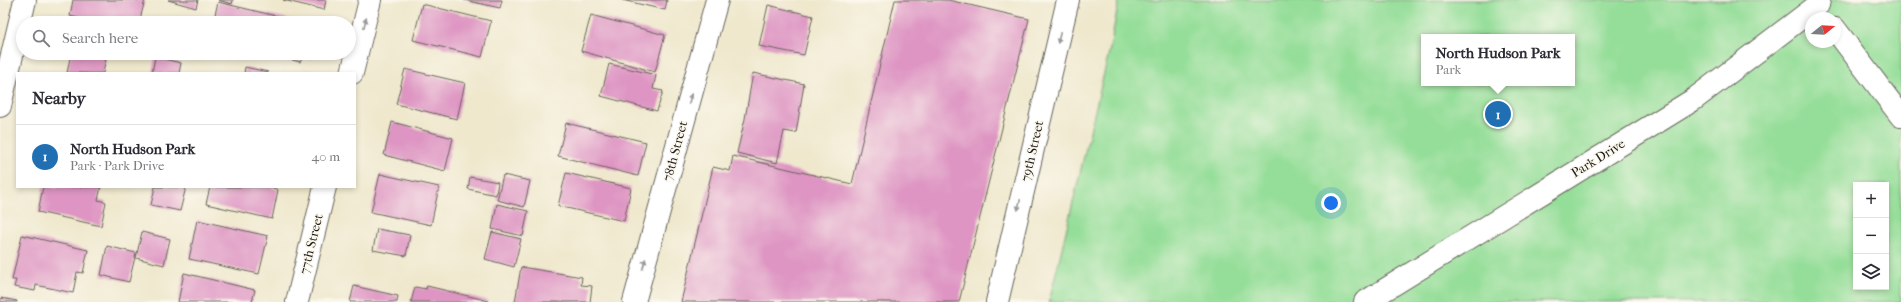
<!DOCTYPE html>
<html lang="en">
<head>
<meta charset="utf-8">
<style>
  body { margin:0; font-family:"IM FELL French Canon",serif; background:#f7f7f7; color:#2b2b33 }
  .controls { position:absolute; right:12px; bottom:12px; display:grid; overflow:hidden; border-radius:0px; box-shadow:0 2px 6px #0003 }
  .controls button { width:36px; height:36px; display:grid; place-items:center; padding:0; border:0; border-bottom:1px solid #e1e1e2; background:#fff; color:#2b2b33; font:20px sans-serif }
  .compass { position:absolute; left:1805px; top:12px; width:36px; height:36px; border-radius:50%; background:#fff; box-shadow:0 2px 6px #0003; rotate:72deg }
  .you { position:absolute; left:1331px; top:203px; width:14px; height:14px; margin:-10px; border:3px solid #fff; border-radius:50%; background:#1a73e8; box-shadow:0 0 0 6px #1a73e833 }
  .badge { display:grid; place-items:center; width:26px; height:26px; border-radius:50%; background:#1f6fb2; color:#fff; font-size:13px; font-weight:700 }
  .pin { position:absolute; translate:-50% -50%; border:2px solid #fff; box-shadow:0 1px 4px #0006 }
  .popup { position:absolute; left:1421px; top:34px; width:154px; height:52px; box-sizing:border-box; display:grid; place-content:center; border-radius:0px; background:#fff; filter:drop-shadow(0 1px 3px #0005); font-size:13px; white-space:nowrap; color:#7c7c81 }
  .popup b { font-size:15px; color:#2b2b33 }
  .popup::after { content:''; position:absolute; left:50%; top:100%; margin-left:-8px; border:8px solid transparent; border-top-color:#fff }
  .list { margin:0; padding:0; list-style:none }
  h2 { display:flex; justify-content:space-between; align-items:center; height:52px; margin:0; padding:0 16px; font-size:17px }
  h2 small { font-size:13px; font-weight:400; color:#7c7c81 }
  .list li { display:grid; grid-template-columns:26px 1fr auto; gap:12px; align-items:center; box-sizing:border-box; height:64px; padding:0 16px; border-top:1px solid #e1e1e2 }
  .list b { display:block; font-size:15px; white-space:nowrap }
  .list p { margin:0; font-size:13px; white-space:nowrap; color:#7c7c81 }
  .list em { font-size:13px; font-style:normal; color:#7c7c81 }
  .icon { flex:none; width:22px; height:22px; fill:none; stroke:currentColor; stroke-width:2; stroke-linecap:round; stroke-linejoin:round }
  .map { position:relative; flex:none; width:1901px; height:302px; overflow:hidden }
  .search { position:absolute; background:#fff; box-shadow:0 2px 6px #0003; left:16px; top:16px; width:340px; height:44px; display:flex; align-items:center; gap:10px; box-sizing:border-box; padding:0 14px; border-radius:22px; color:#7c7c81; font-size:15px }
  .panel { position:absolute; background:#fff; box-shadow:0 2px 6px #0003; left:16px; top:72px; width:340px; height:116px; border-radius:0px }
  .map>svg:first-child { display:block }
  .green { fill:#95de99; stroke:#587d5a; fill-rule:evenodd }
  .building { fill:#de95c3 }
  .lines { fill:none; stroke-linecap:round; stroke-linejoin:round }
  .minor-casing { stroke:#66635a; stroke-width:24 }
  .tertiary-casing { stroke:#66635a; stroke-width:24 }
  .minor { stroke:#fff; stroke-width:22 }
  .tertiary { stroke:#fff; stroke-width:22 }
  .oneway { fill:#999 }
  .labels { text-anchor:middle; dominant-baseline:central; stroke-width:3; stroke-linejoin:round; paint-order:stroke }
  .street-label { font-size:13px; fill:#1c1c1c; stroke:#fbf7ec }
</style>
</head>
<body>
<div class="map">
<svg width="1901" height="302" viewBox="0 0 1901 302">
  <rect width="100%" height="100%" fill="#fbf7ec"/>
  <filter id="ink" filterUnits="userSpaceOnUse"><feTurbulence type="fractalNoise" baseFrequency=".025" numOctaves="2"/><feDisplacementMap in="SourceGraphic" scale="8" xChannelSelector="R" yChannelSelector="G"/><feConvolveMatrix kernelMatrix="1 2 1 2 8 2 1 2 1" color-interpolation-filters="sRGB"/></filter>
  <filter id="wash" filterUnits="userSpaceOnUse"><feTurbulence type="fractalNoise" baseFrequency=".012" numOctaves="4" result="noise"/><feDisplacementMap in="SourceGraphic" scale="16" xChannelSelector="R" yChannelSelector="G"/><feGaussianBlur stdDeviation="0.9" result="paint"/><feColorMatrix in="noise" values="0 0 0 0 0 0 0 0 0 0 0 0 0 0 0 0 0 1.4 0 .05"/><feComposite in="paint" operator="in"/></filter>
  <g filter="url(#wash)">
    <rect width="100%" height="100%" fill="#efe8cd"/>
    <path class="green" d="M 1119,0 L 1901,0 L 1901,302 L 1049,302 L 1110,48 ZM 1811,18 L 1835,18 L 1835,42 L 1811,42 ZM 1424,37 L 1572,37 L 1572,83 L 1424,83 ZM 1856,185 L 1886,185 L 1886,287 L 1856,287 Z"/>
    <g id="blocks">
      <g class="building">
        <polygon points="73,0 145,0 139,23 97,23 70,16"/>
        <polygon points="168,0 198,0 196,8"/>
        <polygon points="218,0 233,0 232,4"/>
        <polygon points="283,0 326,0 324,10"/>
        <polygon points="464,0 502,0 500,8"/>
        <polygon points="622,0 667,0 665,10"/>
        <polygon points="895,0 948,0 1029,19 959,302 681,302 713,167 730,171 733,156 852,184"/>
        <polygon points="218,2 301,22 301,23 213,23"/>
        <polygon points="422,4 491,21 482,57 413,40"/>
        <polygon points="768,5 813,16 804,55 759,46"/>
        <polygon points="591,15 665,35 655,72 581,51"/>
        <polygon points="193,19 208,22 208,23 192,23"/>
        <polygon points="71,53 83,53 106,58 103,73 67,73"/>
        <polygon points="267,53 314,53 312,58 304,56 300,62"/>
        <polygon points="155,57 181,63 179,73 152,73"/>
        <polygon points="609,64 656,75 653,89 663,91 657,111 601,96"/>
        <polygon points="245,67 268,72 268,73 244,73"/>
        <polygon points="405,69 465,83 457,119 396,104"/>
        <polygon points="753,73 804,84 796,133 784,131 777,163 737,153 745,119"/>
        <polygon points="392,122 453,138 445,171 384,155"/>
        <polygon points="566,123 646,142 638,176 558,156"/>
        <polygon points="566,173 631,188 624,221 558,206"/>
        <polygon points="380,174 439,187 431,225 371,212"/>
        <polygon points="503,175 530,181 524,207 497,200"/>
        <polygon points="470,177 498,182 496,195 468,189"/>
        <polygon points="43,187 101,187 98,200 106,202 101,226 38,212"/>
        <polygon points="155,187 186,187 180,211 151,205"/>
        <polygon points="210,187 271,187 278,190 272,219 206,204"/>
        <polygon points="497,204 528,211 523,236 492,229"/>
        <polygon points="197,220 268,236 259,274 189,259"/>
        <polygon points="377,229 410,235 406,256 373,250"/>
        <polygon points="142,232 170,239 164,265 136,258"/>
        <polygon points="492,232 521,239 514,267 485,259"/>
        <polygon points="22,235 88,250 83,273 77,272 73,293 36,285 35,291 14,287 16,280 12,280"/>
        <polygon points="107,246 136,253 129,282 101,275"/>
        <polygon points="521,267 582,277 581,285 592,286 590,302 515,302"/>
        <polygon points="184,273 255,290 252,302 178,302"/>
        <polygon points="354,286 398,296 397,302 350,302"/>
        <polygon points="427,286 489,301 489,302 411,302 415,287 426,289"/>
        <polygon points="1,298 17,301 17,302 0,302"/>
      </g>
    </g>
  </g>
  <g filter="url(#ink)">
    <use href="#blocks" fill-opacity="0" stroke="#66635a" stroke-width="1"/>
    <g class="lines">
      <g class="minor-casing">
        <g id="minor">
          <polyline points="1835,29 1901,116"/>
          <polyline points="352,73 370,0"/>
          <polyline points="0,106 25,0"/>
          <polyline points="297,302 325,187"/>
          <polyline points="634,302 717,0"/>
          <polyline points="1365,302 1693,100 1818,5 1819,0"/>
        </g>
      </g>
      <g class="tertiary-casing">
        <polyline id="tertiary" points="997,302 1068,0"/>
      </g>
      <use href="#minor" class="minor"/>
      <use href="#tertiary" class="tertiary"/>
    </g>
    <defs><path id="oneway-solid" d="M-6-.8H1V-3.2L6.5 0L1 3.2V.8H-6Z"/></defs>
    <g class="oneway">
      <use href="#oneway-solid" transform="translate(365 23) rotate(-76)"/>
      <use href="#oneway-solid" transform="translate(1059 38) rotate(103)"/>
      <use href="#oneway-solid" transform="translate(690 99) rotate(-75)"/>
      <use href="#oneway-solid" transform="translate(1019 205) rotate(103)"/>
      <use href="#oneway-solid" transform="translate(644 264) rotate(-75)"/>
    </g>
  </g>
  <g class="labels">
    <g class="street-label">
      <text transform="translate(675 151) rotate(-75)">78th Street</text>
      <text transform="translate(1032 151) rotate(-77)">79th Street</text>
      <text transform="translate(1598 158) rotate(-32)">Park Drive</text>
      <text transform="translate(311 244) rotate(-76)">77th Street</text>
    </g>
  </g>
</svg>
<div class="controls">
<button>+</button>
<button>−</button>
<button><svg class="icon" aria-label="layers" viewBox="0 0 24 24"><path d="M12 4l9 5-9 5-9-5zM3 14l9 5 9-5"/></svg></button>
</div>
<svg class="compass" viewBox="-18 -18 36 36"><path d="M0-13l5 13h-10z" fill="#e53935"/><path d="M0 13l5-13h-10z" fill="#7c7c81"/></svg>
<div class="you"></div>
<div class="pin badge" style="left:1498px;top:114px">1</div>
<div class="popup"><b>North Hudson Park</b>Park</div>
<div class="search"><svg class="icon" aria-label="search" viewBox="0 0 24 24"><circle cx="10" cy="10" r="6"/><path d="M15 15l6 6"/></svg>Search here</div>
<section class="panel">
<h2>Nearby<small></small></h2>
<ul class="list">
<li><span class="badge">1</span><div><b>North Hudson Park</b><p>Park · Park Drive</p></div><em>40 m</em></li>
</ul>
</section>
</div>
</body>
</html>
